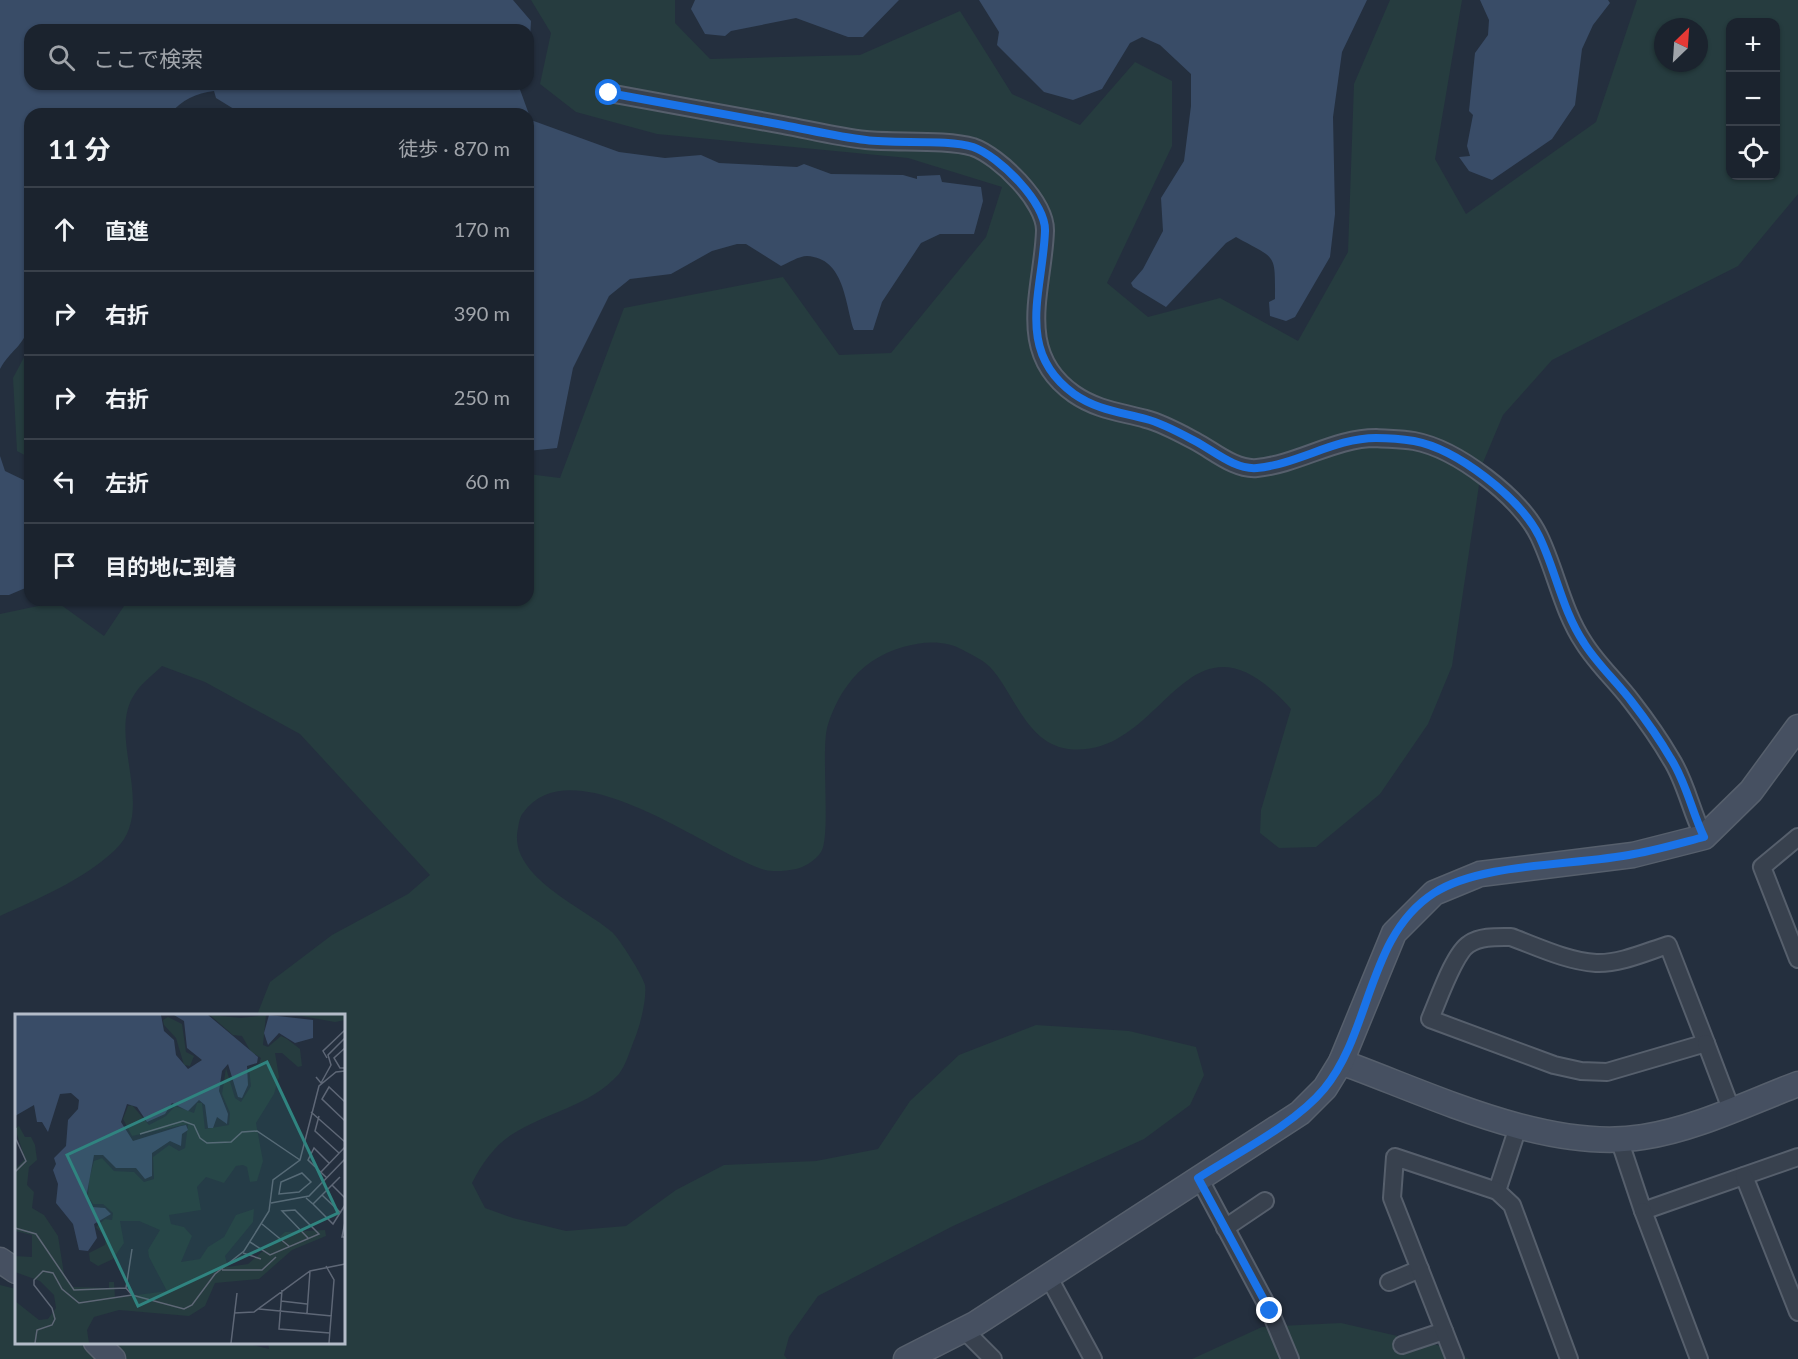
<!DOCTYPE html>
<html lang="ja">
<head>
<meta charset="utf-8">
<style>
  body { margin:0; font-family:Lato,"Noto Sans JP",sans-serif; background:#282f3a; color:#f1f3f6 }
  .controls { position:absolute; right:18px; top:18px; display:grid; overflow:hidden; border-radius:12px; box-shadow:0 2px 4px #0004 }
  .controls button { width:54px; height:54px; display:grid; place-items:center; padding:0; border:0; border-bottom:2px solid #39404a; background:#1b232e; color:#f1f3f6; font:30px sans-serif }
  .compass { position:absolute; left:1654px; top:18px; width:54px; height:54px; border-radius:50%; background:#1b232e; box-shadow:0 2px 4px #0004; rotate:25deg }
  .stop { position:absolute; width:18px; height:18px; margin:-14px; border:4px solid #1a73e8; border-radius:50%; background:#fff }
  .stop.end { background:#1a73e8; border-color:#fff; box-shadow:0 2px 6px #0008 }
  .list { margin:0; padding:0; list-style:none }
  h2 { display:flex; justify-content:space-between; align-items:center; height:78px; margin:0; padding:0 24px; font-size:26px }
  h2 small { font-size:20px; font-weight:400; color:#a0a4aa }
  .list li { display:grid; grid-template-columns:39px 1fr auto; gap:18px; align-items:center; box-sizing:border-box; height:84px; padding:0 24px; border-top:2px solid #39404a }
  .list b { display:block; font-size:22px; white-space:nowrap }
  .list em { font-size:20px; font-style:normal; color:#a0a4aa }
  .icon { flex:none; width:33px; height:33px; fill:none; stroke:currentColor; stroke-width:2; stroke-linecap:round; stroke-linejoin:round }
  .map { position:relative; flex:none; width:1798px; height:1359px; overflow:hidden }
  .search { position:absolute; background:#1b232e; box-shadow:0 2px 4px #0004; left:24px; top:24px; width:510px; height:66px; display:flex; align-items:center; gap:15px; box-sizing:border-box; padding:0 21px; border-radius:18px; color:#a0a4aa; font-size:22px }
  .panel { position:absolute; background:#1b232e; box-shadow:0 2px 4px #0004; left:24px; top:108px; width:510px; height:498px; border-radius:18px }
  .map>svg:first-child { display:block }
  .green { fill:#263c3f; fill-rule:evenodd }
  .water { fill:#394c67 }
  .lines { fill:none; stroke-linecap:round; stroke-linejoin:round }
  .street-casing { stroke:#565f6c; stroke-width:20 }
  .secondary-casing { stroke:#565f6c; stroke-width:27 }
  .street { stroke:#38414e; stroke-width:16 }
  .secondary { stroke:#465061; stroke-width:24 }
  .route { stroke:#1a73e8; stroke-width:8 }
  .inset-road { fill:none; stroke:#5e6776; stroke-width:1.5 }
  .view { fill:#308480; fill-opacity:0.15; stroke:#308480; stroke-width:3 }
  .inset-edge { fill:none; stroke:#b4bcc9; stroke-width:3 }
</style>
</head>
<body>
<div class="map">
<svg width="1798" height="1359" viewBox="0 0 1798 1359">
  <rect width="100%" height="100%" fill="#242f3e"/>
  <g class="green">
    <path d="M 531,0 L 675,0 L 675,23 L 710,59 L 860,55 L 960,11 L 1012,94 L 1080,125 L 1135,62 L 1172,81 L 1172,146 L 1107,283 L 1148,317 L 1220,298 L 1298,341 L 1348,252 L 1354,84 L 1390,0 L 1462,0 L 1435,159 L 1466,214 L 1596,122 L 1637,0 L 1798,0 L 1798,194 L 1738,266 L 1552,360 L 1503,415 L 1482,465 L 1452,666 L 1428,724 L 1380,794 L 1316,847 L 1279,848 L 1260,833 L 1261,810 L 1291,709 C 1185,591 1166,761 1068,749 C 1026,743 1015,694 990,667 C 983,660 972,655 963,650 C 945,640 924,641 903,647 C 880,654 862,665 847,686 C 839,696 830,716 827,728 C 821,756 831,836 821,852 C 816,860 803,868 796,869 C 787,871 773,872 765,870 C 708,853 573,744 523,813 C 520,816 519,823 518,828 C 507,876 583,907 612,932 C 619,938 643,976 645,985 C 647,998 640,1026 635,1038 C 630,1050 626,1065 619,1074 C 589,1107 546,1112 511,1135 C 494,1146 481,1165 472,1183 L 485,1208 L 513,1218 L 566,1231 L 626,1226 L 676,1190 L 724,1165 L 816,1161 L 878,1149 L 910,1101 L 959,1055 L 1036,1025 L 1129,1031 L 1196,1047 L 1204,1075 L 1190,1105 L 1144,1139 L 953,1226 L 818,1296 L 789,1337 L 784,1355 L 787,1359 L 0,1359 L 0,1285 L 16,1289 L 16,1342 L 241,1342 L 269,1349 L 268,1343 L 344,1342 L 344,1016 L 257,1015 L 270,982 L 332,935 L 408,894 L 430,875 L 300,734 L 205,682 L 162,666 C 154,674 143,682 136,692 C 104,735 159,809 115,850 C 83,880 40,898 0,916 L 0,614 L 57,602 L 104,636 L 128,600 L 528,600 L 528,474 L 560,478 L 624,308 L 783,277 L 839,355 L 891,353 L 986,237 L 1002,187 L 908,158 L 657,134 L 576,112 L 540,84 L 551,33 ZM 1730,22 L 1776,22 L 1776,176 L 1730,176 ZM 1663,27 L 1699,27 L 1699,63 L 1663,63 Z"/>
    <polygon points="30,346 30,458 17,451 13,378"/>
    <polygon points="1341,1323 1441,1346 1469,1359 1192,1359 1262,1327"/>
  </g>
  <g class="water">
    <path d="M 0,0 L 513,0 L 531,21 L 530,39 L 528,30 L 30,30 L 30,84 L 518,84 L 531,120 L 619,152 L 665,158 L 701,155 L 719,163 L 797,167 L 804,164 L 831,174 L 903,175 L 917,179 L 917,176 L 940,175 L 942,182 L 981,187 L 983,201 L 974,234 L 940,234 L 921,243 L 882,302 L 873,330 L 854,330 C 845,304 845,258 807,256 C 799,256 788,263 781,266 L 746,244 L 737,244 L 712,251 L 671,274 L 630,279 L 609,296 L 573,368 L 557,448 L 528,451 L 528,114 L 242,114 L 216,98 L 214,91 C 196,93 182,100 170,114 L 30,114 L 30,323 C 23,348 11,349 0,369 Z"/>
    <polygon points="695,0 899,0 863,37 848,37 796,18 731,31 725,36 705,34 691,9"/>
    <path d="M 979,0 L 1367,0 L 1342,52 L 1333,117 L 1335,214 L 1330,257 L 1295,317 L 1286,321 L 1270,316 L 1269,302 L 1275,299 C 1275,252 1277,260 1236,237 L 1226,243 L 1166,307 L 1133,287 L 1131,283 L 1143,269 L 1163,231 L 1161,198 L 1184,161 L 1191,106 L 1191,74 L 1160,45 L 1142,37 L 1130,43 L 1102,89 L 1073,100 L 1044,92 L 997,45 L 999,32 Z"/>
    <polygon points="1480,0 1608,0 1610,3 1593,25 1582,49 1575,105 1552,139 1492,180 1469,171 1459,157 1470,156 1467,146 1473,115 1469,111 1475,53 1488,35 1489,20"/>
    <polygon points="0,456 5,471 30,483 30,586 9,595 0,595"/>
  </g>
  <g class="lines">
    <g class="street-casing">
      <g id="street">
        <path d="M 609,93 C 667,104 725,114 783,125 C 810,130 838,137 866,140 C 895,143 947,139 973,147 C 999,156 1046,202 1045,231 C 1043,290 1014,352 1074,394 C 1097,410 1121,412 1146,419 C 1162,423 1180,433 1195,441 C 1214,451 1235,470 1257,468 C 1298,464 1335,438 1376,438 C 1388,439 1402,439 1414,441 C 1457,449 1521,498 1539,536 C 1556,571 1562,610 1584,643 C 1597,664 1617,682 1632,702 C 1646,720 1660,740 1671,759 C 1686,782 1691,812 1704,837"/>
        <polyline points="1798,837 1762,867 1798,959"/>
        <path d="M 1511,937 C 1538,947 1567,961 1596,963 C 1620,964 1646,952 1668,945 L 1706,1043 L 1607,1072 L 1581,1071 L 1554,1065 L 1430,1019 C 1438,1001 1454,953 1469,944 C 1481,936 1497,937 1511,937 Z"/>
        <polyline points="1706,1043 1731,1109"/>
        <polyline points="1619,1139 1643,1211 1798,1157"/>
        <polyline points="1744,1176 1798,1312"/>
        <polyline points="1199,1178 1270,1311 1290,1359"/>
        <polyline points="1497,1191 1518,1127"/>
        <polyline points="1643,1211 1699,1359"/>
        <polyline points="1225,1228 1265,1201"/>
        <polyline points="1048,1276 1093,1359"/>
        <polyline points="1389,1282 1420,1269"/>
        <polyline points="964,1330 993,1359"/>
        <polyline points="1402,1345 1444,1331"/>
        <polyline points="1455,1359 1392,1198 1395,1157 1497,1191 1512,1205 1569,1359"/>
      </g>
    </g>
    <g class="secondary-casing">
      <g id="secondary">
        <path d="M 1341,1062 C 1429,1094 1548,1153 1643,1137 C 1696,1129 1748,1103 1798,1084"/>
        <polyline points="0,1260 16,1271"/>
        <polyline points="96,1342 113,1359"/>
        <polyline points="906,1359 975,1324 1300,1113 1325,1088 1341,1062 1394,933 1434,893 1480,874 1633,855 1704,837 1751,791 1798,727"/>
      </g>
    </g>
    <use href="#street" class="street"/>
    <use href="#secondary" class="secondary"/>
  </g>
  <g class="lines">
    <path class="route" d="M 609,93 C 667,104 725,114 783,125 C 810,130 838,137 866,140 C 895,144 948,139 973,147 C 999,156 1046,203 1045,231 C 1043,290 1014,351 1074,394 C 1097,410 1120,412 1146,419 C 1162,423 1180,433 1195,441 C 1214,451 1235,470 1257,468 C 1298,464 1335,438 1376,438 C 1388,438 1402,439 1414,441 C 1457,449 1520,498 1539,536 C 1556,571 1562,610 1584,643 C 1597,664 1617,682 1632,702 C 1646,720 1660,740 1671,759 C 1686,782 1692,812 1704,837 C 1681,843 1657,850 1634,854 C 1576,866 1482,862 1434,893 C 1367,936 1372,1031 1324,1089 C 1295,1124 1237,1153 1198,1178 L 1270,1311"/>
  </g>
  <g transform="translate(15 1014)">
    <rect width="330" height="330" fill="#242f3e"/>
    <path d="M 195,1 L 226,4 L 251,1 L 248,31 L 253,33 L 266,22 L 272,25 L 285,35 L 287,52 L 283,53 L 267,39 L 260,39 L 264,63 L 259,80 L 241,109 L 248,147 L 242,167 L 235,168 L 232,153 L 228,151 L 221,152 L 209,169 L 191,163 L 182,173 L 186,196 L 154,201 L 156,210 L 169,213 L 177,222 L 166,248 L 185,245 L 193,233 L 209,223 L 221,201 L 239,195 L 238,208 L 210,242 L 213,253 L 233,250 L 270,218 L 310,216 L 311,222 L 277,236 L 244,265 L 200,269 L 190,292 L 174,302 L 104,296 L 79,303 L 72,316 L 74,329 L 0,329 L 0,287 L 24,306 L 33,305 L 41,294 L 39,281 L 25,267 L 0,258 L 0,242 L 17,243 L 17,221 L 0,217 L 0,155 L 10,145 L 0,114 L 4,112 L 10,123 L 16,123 L 20,131 L 22,146 L 14,153 L 12,171 L 19,178 L 17,194 L 29,201 L 43,222 L 49,260 L 57,273 L 94,274 L 94,268 L 99,268 L 100,284 L 152,277 L 134,243 L 133,236 L 145,216 L 124,207 L 105,207 L 109,229 L 98,245 L 83,252 L 75,247 L 74,239 L 90,231 L 91,224 L 81,213 L 90,205 L 97,206 L 98,199 L 88,190 L 78,190 L 73,182 L 74,166 L 79,147 L 87,144 L 99,157 L 119,158 L 129,168 L 139,165 L 138,143 L 154,131 L 164,137 L 170,134 L 173,110 L 117,122 L 108,105 L 113,92 L 117,91 L 134,111 L 151,102 L 160,92 L 179,99 L 182,89 L 187,89 L 190,115 L 214,111 L 215,99 L 207,80 L 211,54 L 220,84 L 226,88 L 236,72 L 234,54 L 244,50 L 246,44 L 236,38 L 227,22 L 218,21 ZM 281,1 L 330,1 L 330,6 L 320,8 ZM 153,3 L 167,10 L 171,38 L 179,42 L 175,52 L 169,51 L 161,24 L 149,11 L 148,6 Z" fill="#263c3f"/>
    <path d="M 0,1 L 146,1 L 149,17 L 159,26 L 161,41 L 173,55 L 187,46 L 172,34 L 169,7 L 159,1 L 193,1 L 243,43 L 242,49 L 232,52 L 233,71 L 227,84 L 223,83 L 213,50 L 207,57 L 204,77 L 213,100 L 212,110 L 202,103 L 198,114 L 193,114 L 190,91 L 184,86 L 173,97 L 157,89 L 150,100 L 132,108 L 122,93 L 112,90 L 106,108 L 118,127 L 166,112 L 171,111 L 173,116 L 167,120 L 166,132 L 155,127 L 137,139 L 137,162 L 130,165 L 121,154 L 101,154 L 88,141 L 79,141 L 71,184 L 77,193 L 90,194 L 96,200 L 79,210 L 82,224 L 73,237 L 64,236 L 58,210 L 41,189 L 43,170 L 38,156 L 41,150 L 39,144 L 51,132 L 53,106 L 63,95 L 64,86 L 56,79 L 45,80 L 33,118 L 27,108 L 22,108 L 19,91 L 0,102 ZM 254,1 L 298,6 L 298,24 L 280,29 L 264,19 L 253,31 L 249,19 Z" fill="#394c67"/>
    <path class="inset-road" d="M 330,34 L 319,44 L 325,54 L 330,54M 312,44 L 308,37 L 330,16M 301,63 L 306,69 L 316,51 L 313,41 L 330,24M 330,88 L 314,73 L 307,85 L 330,107M 296,98 L 330,128M 304,102 L 300,117 L 324,139M 125,120 L 168,107 L 179,111 L 185,124 L 192,129 L 216,128 L 227,118 L 242,117 L 285,146M 0,158 L 11,147 L 1,125 L 1,114M 306,158 L 330,133M 287,159 L 296,168 L 284,178 L 264,180 L 266,168 ZM 312,164 L 293,146 L 299,134 L 314,149M 317,171 L 330,184M 307,181 L 326,199M 291,184 L 298,190 L 325,163M 256,189 L 294,182 L 330,145M 298,190 L 318,210 L 330,191M 330,208 L 327,223 L 330,223M 247,210 L 275,233M 0,214 L 21,220 L 59,276 L 111,274 L 117,281M 235,228 L 255,241 L 304,220 L 280,196 L 267,197 L 293,224M 228,239 L 246,245M 311,252 L 319,266 L 314,329M 207,256 L 247,256 L 261,243M 111,274 L 117,235M 267,276 L 264,315 L 315,319M 266,287 L 292,290M 244,295 L 317,302M 219,299 L 239,298 L 295,257 L 330,250M 292,299 L 295,257M 20,329 L 22,316 L 37,311 L 40,305 L 37,294 L 19,271 L 19,266 L 28,257 L 38,259 L 47,275 L 64,289 L 117,281 L 169,295 L 177,291 L 200,260 L 229,237 L 254,197 L 258,166 L 285,146 L 304,72 L 321,58 L 330,57M 216,329 L 222,279"/>
    <path class="view" d="M 252,48 L 323,199 L 123,292 L 52,141 Z"/>
    <rect width="330" height="330" class="inset-edge"/>
  </g>
</svg>
<div class="controls">
<button>+</button>
<button>−</button>
<button><svg class="icon" aria-label="locate" viewBox="0 0 24 24"><circle cx="12" cy="12" r="6"/><path d="M12 2v4M12 18v4M2 12h4M18 12h4"/></svg></button>
</div>
<svg class="compass" viewBox="-18 -18 36 36"><path d="M0-13l5 13h-10z" fill="#e53935"/><path d="M0 13l5-13h-10z" fill="#a0a4aa"/></svg>
<div class="stop" style="left:609px;top:93px"></div>
<div class="stop end" style="left:1270px;top:1311px"></div>
<div class="search"><svg class="icon" aria-label="search" viewBox="0 0 24 24"><circle cx="10" cy="10" r="6"/><path d="M15 15l6 6"/></svg>ここで検索</div>
<section class="panel">
<h2>11 分<small>徒歩 · 870 m</small></h2>
<ul class="list">
<li><svg class="icon" aria-label="ahead" viewBox="0 0 24 24"><path d="M12 20V5M6 11l6-6 6 6"/></svg><div><b>直進</b></div><em>170 m</em></li>
<li><svg class="icon" aria-label="right" viewBox="0 0 24 24"><path d="M7 20v-9h11M14 6l5 5-5 5"/></svg><div><b>右折</b></div><em>390 m</em></li>
<li><svg class="icon" aria-label="right" viewBox="0 0 24 24"><path d="M7 20v-9h11M14 6l5 5-5 5"/></svg><div><b>右折</b></div><em>250 m</em></li>
<li><svg class="icon" aria-label="left" viewBox="0 0 24 24"><path d="M17 20v-9H6M10 6l-5 5 5 5"/></svg><div><b>左折</b></div><em>60 m</em></li>
<li><svg class="icon" aria-label="arrive" viewBox="0 0 24 24"><path d="M6 21V4h12l-3 4 3 4H6"/></svg><div><b>目的地に到着</b></div></li>
</ul>
</section>
</div>
</body>
</html>
